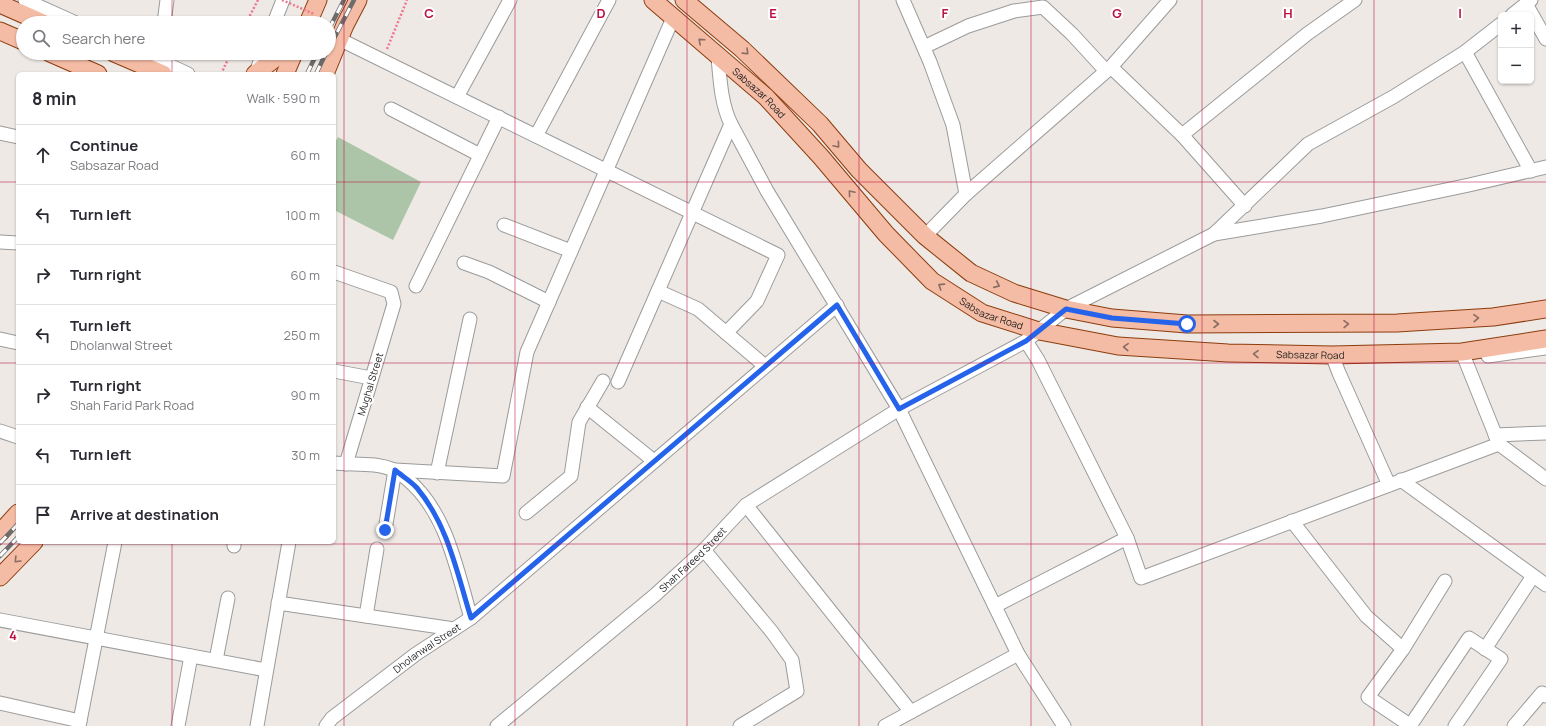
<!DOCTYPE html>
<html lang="en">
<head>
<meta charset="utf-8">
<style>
  body { margin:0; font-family:Manrope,sans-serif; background:#f7f7f7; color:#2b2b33 }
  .controls { position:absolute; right:12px; top:12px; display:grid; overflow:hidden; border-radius:6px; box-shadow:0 1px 3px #0004 }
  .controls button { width:36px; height:36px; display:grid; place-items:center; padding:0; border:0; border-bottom:1px solid #e1e1e2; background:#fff; color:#2b2b33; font:20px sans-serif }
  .stop { position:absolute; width:12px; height:12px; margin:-9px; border:3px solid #2563eb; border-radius:50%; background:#fff }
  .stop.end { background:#2563eb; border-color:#fff; box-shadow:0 1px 4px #0008 }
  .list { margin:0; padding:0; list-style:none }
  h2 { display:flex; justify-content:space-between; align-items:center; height:52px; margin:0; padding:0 16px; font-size:17px }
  h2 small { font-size:13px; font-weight:400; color:#7c7c81 }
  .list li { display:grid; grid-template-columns:26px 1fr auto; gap:12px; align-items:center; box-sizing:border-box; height:60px; padding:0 16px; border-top:1px solid #e1e1e2 }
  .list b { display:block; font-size:15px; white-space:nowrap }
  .list p { margin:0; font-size:13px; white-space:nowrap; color:#7c7c81 }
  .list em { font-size:13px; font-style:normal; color:#7c7c81 }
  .icon { flex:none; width:22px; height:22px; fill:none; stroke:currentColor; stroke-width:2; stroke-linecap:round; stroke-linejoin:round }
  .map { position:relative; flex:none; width:1546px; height:726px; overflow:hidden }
  .search { position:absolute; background:#fff; box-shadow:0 1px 3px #0004; left:16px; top:16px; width:320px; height:44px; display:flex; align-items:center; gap:10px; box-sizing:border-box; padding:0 14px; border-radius:22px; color:#7c7c81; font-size:15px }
  .panel { position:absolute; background:#fff; box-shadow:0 1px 3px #0004; left:16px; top:72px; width:320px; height:472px; border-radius:6px }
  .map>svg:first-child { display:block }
  .cemetery { fill:#acc5a8 }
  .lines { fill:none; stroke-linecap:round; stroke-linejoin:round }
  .minor-casing { stroke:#9b9b9b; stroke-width:15 }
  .major-casing { stroke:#8c3d0d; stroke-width:19 }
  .path { stroke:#ee778d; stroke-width:2.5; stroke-dasharray:2 2; stroke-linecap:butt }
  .minor { stroke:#fff; stroke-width:13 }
  .major { stroke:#f4bba5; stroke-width:17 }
  .rail-casing { stroke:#6c6c6c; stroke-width:4.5 }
  .rail { stroke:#fff; stroke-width:3; stroke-dasharray:9; stroke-linecap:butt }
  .path-bridge { stroke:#ee778d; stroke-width:2.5; stroke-dasharray:2 2; stroke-linecap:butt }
  .oneway { stroke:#896c62 }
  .route { stroke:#2563eb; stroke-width:5 }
  .grid { fill:none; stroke:#bc1143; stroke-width:1; stroke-opacity:0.55 }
  .labels { text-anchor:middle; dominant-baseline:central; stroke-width:4; stroke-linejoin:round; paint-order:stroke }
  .street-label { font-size:10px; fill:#1e1e1e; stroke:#fff }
  .grid-label { font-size:13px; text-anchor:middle; font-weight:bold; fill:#bc1143; stroke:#fff; stroke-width:4; stroke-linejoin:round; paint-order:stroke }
</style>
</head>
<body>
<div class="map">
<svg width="1546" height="726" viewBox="0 0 1546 726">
  <rect width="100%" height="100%" fill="#eee9e5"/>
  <polygon class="cemetery" points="338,137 421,182 393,240 334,210 334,144"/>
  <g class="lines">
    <g class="minor-casing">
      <g id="minor">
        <polyline points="25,0 76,23"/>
        <polyline points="903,0 930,62 953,125 966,194"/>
        <polyline points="1526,4 1546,39"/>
        <polyline points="1512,15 1531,0"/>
        <polyline points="164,23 167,0"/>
        <polyline points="274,23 283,0"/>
        <polyline points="339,39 778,255 757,301 726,333"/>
        <polyline points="924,47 968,26 1014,11 1043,7 1072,34 1106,71"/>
        <polyline points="1465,52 1531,171"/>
        <polyline points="143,53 188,74"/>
        <path d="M 718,57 C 720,79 721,104 731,124 L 767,191 L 899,409 L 1018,654 L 1064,726"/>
        <polyline points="1111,67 1170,0"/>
        <polyline points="256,73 263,53"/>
        <polyline points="457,97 510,0"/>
        <polyline points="391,109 480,155"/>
        <polyline points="0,133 18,137"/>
        <polyline points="1182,135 1307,34 1355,0"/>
        <polyline points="536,136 609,0"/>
        <polyline points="504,225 571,251"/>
        <polyline points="1214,234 1322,216 1469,185 1546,167"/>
        <polyline points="925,236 966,194 1111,67 1182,135 1245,206"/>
        <polyline points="0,242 18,243"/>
        <polyline points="464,263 489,272 549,302"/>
        <polyline points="334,272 391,292 394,304 346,464"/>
        <polyline points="416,286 499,117"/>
        <polyline points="658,291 698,309 765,366"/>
        <polyline points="0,339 18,343"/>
        <polyline points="1462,352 1499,444 1546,479"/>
        <polyline points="1332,355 1339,373 1389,485"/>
        <polyline points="1488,356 1546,348"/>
        <polyline points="334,371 371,378"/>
        <polyline points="618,382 731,124"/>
        <polyline points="587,407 654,461"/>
        <polyline points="0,431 18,437"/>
        <polyline points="1495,435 1546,433"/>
        <path d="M 334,463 C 354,465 376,462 394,470 C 399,472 403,476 407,479 C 447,512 457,571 471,618"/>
        <polyline points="437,473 470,319"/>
        <polyline points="1401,480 1546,585"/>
        <polyline points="746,505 911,712"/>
        <polyline points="526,513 571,476 579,422 603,381"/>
        <polyline points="1292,521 1366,616 1403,649"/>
        <polyline points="385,530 395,470 503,476 527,352 673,18"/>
        <polyline points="1127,538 1141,578 1499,444"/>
        <polyline points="234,546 234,542"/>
        <polyline points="704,550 772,632 792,660 797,691 740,726"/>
        <polyline points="278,603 454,629"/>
        <polyline points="995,606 1127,538 1038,360 1026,341"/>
        <polyline points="366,616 377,549"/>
        <polyline points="0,620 266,670"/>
        <polyline points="1485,649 1533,576"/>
        <polyline points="216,660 228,598"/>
        <polyline points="0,703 80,721"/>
        <polyline points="79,726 115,542"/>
        <polyline points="178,726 191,656"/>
        <polyline points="257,726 289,542"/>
        <path id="s1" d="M 326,726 L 332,718 L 416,654 L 471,618 L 837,305"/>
        <path id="s2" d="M 497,726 L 655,595 L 704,550 L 746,505 L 899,409 L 1026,341 L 1066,309 L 1214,234 L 1308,144 L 1393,97 L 1465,52 L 1501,24"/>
        <polyline points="885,726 1018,654"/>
        <polyline points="1410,726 1469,638 1501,659 1455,726"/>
        <polyline points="1411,726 1368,697 1403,649 1445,581"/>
        <polyline points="1514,726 1542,693 1546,696"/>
      </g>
    </g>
    <g class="major-casing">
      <g id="major">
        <path id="s3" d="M 653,0 L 766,97 L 821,157 L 886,234 L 932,281 L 982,313 L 1039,331 L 1118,346 L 1228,353 L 1332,355 L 1462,352 L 1546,339"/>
        <polyline points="684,0 742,49 820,124 859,170 925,236 971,273 1014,293 1066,309 1112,318 1187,324 1397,323 1493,317 1546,309"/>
        <polyline points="0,4 43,23"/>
        <polyline points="308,23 318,0"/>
        <polyline points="0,31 23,41"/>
        <polyline points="50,53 98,74"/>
        <polyline points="114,53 163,74"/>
        <polyline points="255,74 282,53"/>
        <polyline points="285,74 294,53"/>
        <polyline points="325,74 345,25 358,0"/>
        <polyline points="0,533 18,513"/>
        <polyline points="0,577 34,542"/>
      </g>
    </g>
    <g class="path">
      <polyline points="246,23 258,0"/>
      <polyline points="387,49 407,0"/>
      <polyline points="221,74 231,53"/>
    </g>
    <use href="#minor" class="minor"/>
    <use href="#major" class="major"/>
    <g class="rail-casing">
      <g id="rail">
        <polyline points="329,29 344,0"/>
        <polyline points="329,48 354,0"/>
        <polyline points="307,74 317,53"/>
        <polyline points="316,74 326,53"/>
        <polyline points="0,543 18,524"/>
        <polyline points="0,556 18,537"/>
      </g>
    </g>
    <use href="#rail" class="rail"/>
    <polyline class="path-bridge" points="282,0 314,14"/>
  </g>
  <defs><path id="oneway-chevron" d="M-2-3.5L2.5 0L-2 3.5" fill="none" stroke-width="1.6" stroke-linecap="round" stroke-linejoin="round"/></defs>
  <g class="oneway">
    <use href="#oneway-chevron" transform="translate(701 41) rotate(-138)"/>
    <use href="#oneway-chevron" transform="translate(746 52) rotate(44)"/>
    <use href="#oneway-chevron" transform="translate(837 145) rotate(50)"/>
    <use href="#oneway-chevron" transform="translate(851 193) rotate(-130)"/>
    <use href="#oneway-chevron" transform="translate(997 285) rotate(24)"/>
    <use href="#oneway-chevron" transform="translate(941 286) rotate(-147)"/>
    <use href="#oneway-chevron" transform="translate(1476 318) rotate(-3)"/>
    <use href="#oneway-chevron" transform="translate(1216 324)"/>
    <use href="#oneway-chevron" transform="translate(1346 324) rotate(-1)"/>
    <use href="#oneway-chevron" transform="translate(1126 347) rotate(-177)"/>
    <use href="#oneway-chevron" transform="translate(1256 354) rotate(-179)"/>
    <use href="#oneway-chevron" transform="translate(17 560) rotate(134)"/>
  </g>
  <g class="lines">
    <path class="route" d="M 385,530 L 395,470 C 402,476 411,481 417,488 C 448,525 457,573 471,618 L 837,305 L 899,409 L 1026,341 L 1066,309 L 1112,318 L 1187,324"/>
  </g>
  <path class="grid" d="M 172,0 L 172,23M 344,0 L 344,726M 515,0 L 515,726M 687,0 L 687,726M 859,0 L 859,726M 1031,0 L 1031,726M 1202,0 L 1202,726M 1374,0 L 1374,726M 172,53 L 172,74M 0,182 L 18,182M 334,182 L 1546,182M 0,363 L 18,363M 334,363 L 1546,363M 172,542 L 172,726M 0,544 L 1546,544"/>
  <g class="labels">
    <g class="street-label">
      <text stroke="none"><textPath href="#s3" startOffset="141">Sabsazar Road</textPath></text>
      <text stroke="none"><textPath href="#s3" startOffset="465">Sabsazar Road</textPath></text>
      <text stroke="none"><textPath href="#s3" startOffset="789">Sabsazar Road</textPath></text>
      <text transform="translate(370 384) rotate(-73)">Mughal Street</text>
      <text stroke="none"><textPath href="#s2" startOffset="257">Shah Fareed Street</textPath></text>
      <text stroke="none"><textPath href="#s1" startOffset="128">Dholanwal Street</textPath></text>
    </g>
  </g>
  <g class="grid-label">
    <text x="429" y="18">C</text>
    <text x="601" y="18">D</text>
    <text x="773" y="18">E</text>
    <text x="945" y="18">F</text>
    <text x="1117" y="18">G</text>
    <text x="1288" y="18">H</text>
    <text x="1460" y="18">I</text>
    <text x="13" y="640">4</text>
  </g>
</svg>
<div class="controls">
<button>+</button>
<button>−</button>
</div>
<div class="stop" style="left:1187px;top:324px"></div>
<div class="stop end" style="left:385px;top:530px"></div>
<div class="search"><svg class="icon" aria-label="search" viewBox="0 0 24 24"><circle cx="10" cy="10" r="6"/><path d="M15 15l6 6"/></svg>Search here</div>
<section class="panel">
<h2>8 min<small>Walk · 590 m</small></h2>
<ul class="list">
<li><svg class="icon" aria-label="ahead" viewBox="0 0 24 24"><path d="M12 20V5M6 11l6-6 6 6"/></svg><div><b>Continue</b><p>Sabsazar Road</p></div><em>60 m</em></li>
<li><svg class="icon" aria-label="left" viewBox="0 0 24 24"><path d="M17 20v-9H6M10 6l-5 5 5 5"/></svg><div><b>Turn left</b></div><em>100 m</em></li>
<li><svg class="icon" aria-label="right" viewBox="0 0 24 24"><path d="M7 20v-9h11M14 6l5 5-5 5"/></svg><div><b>Turn right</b></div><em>60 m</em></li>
<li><svg class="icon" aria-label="left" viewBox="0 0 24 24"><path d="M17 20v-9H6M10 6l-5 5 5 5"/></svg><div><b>Turn left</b><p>Dholanwal Street</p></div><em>250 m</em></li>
<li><svg class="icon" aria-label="right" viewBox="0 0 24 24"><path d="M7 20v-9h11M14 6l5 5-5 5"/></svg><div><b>Turn right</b><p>Shah Farid Park Road</p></div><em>90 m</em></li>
<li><svg class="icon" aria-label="left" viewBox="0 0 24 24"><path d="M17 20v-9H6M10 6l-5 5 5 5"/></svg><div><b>Turn left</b></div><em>30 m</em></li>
<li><svg class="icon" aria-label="arrive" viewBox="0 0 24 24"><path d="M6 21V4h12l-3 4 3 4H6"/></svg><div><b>Arrive at destination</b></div></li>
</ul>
</section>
</div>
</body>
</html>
